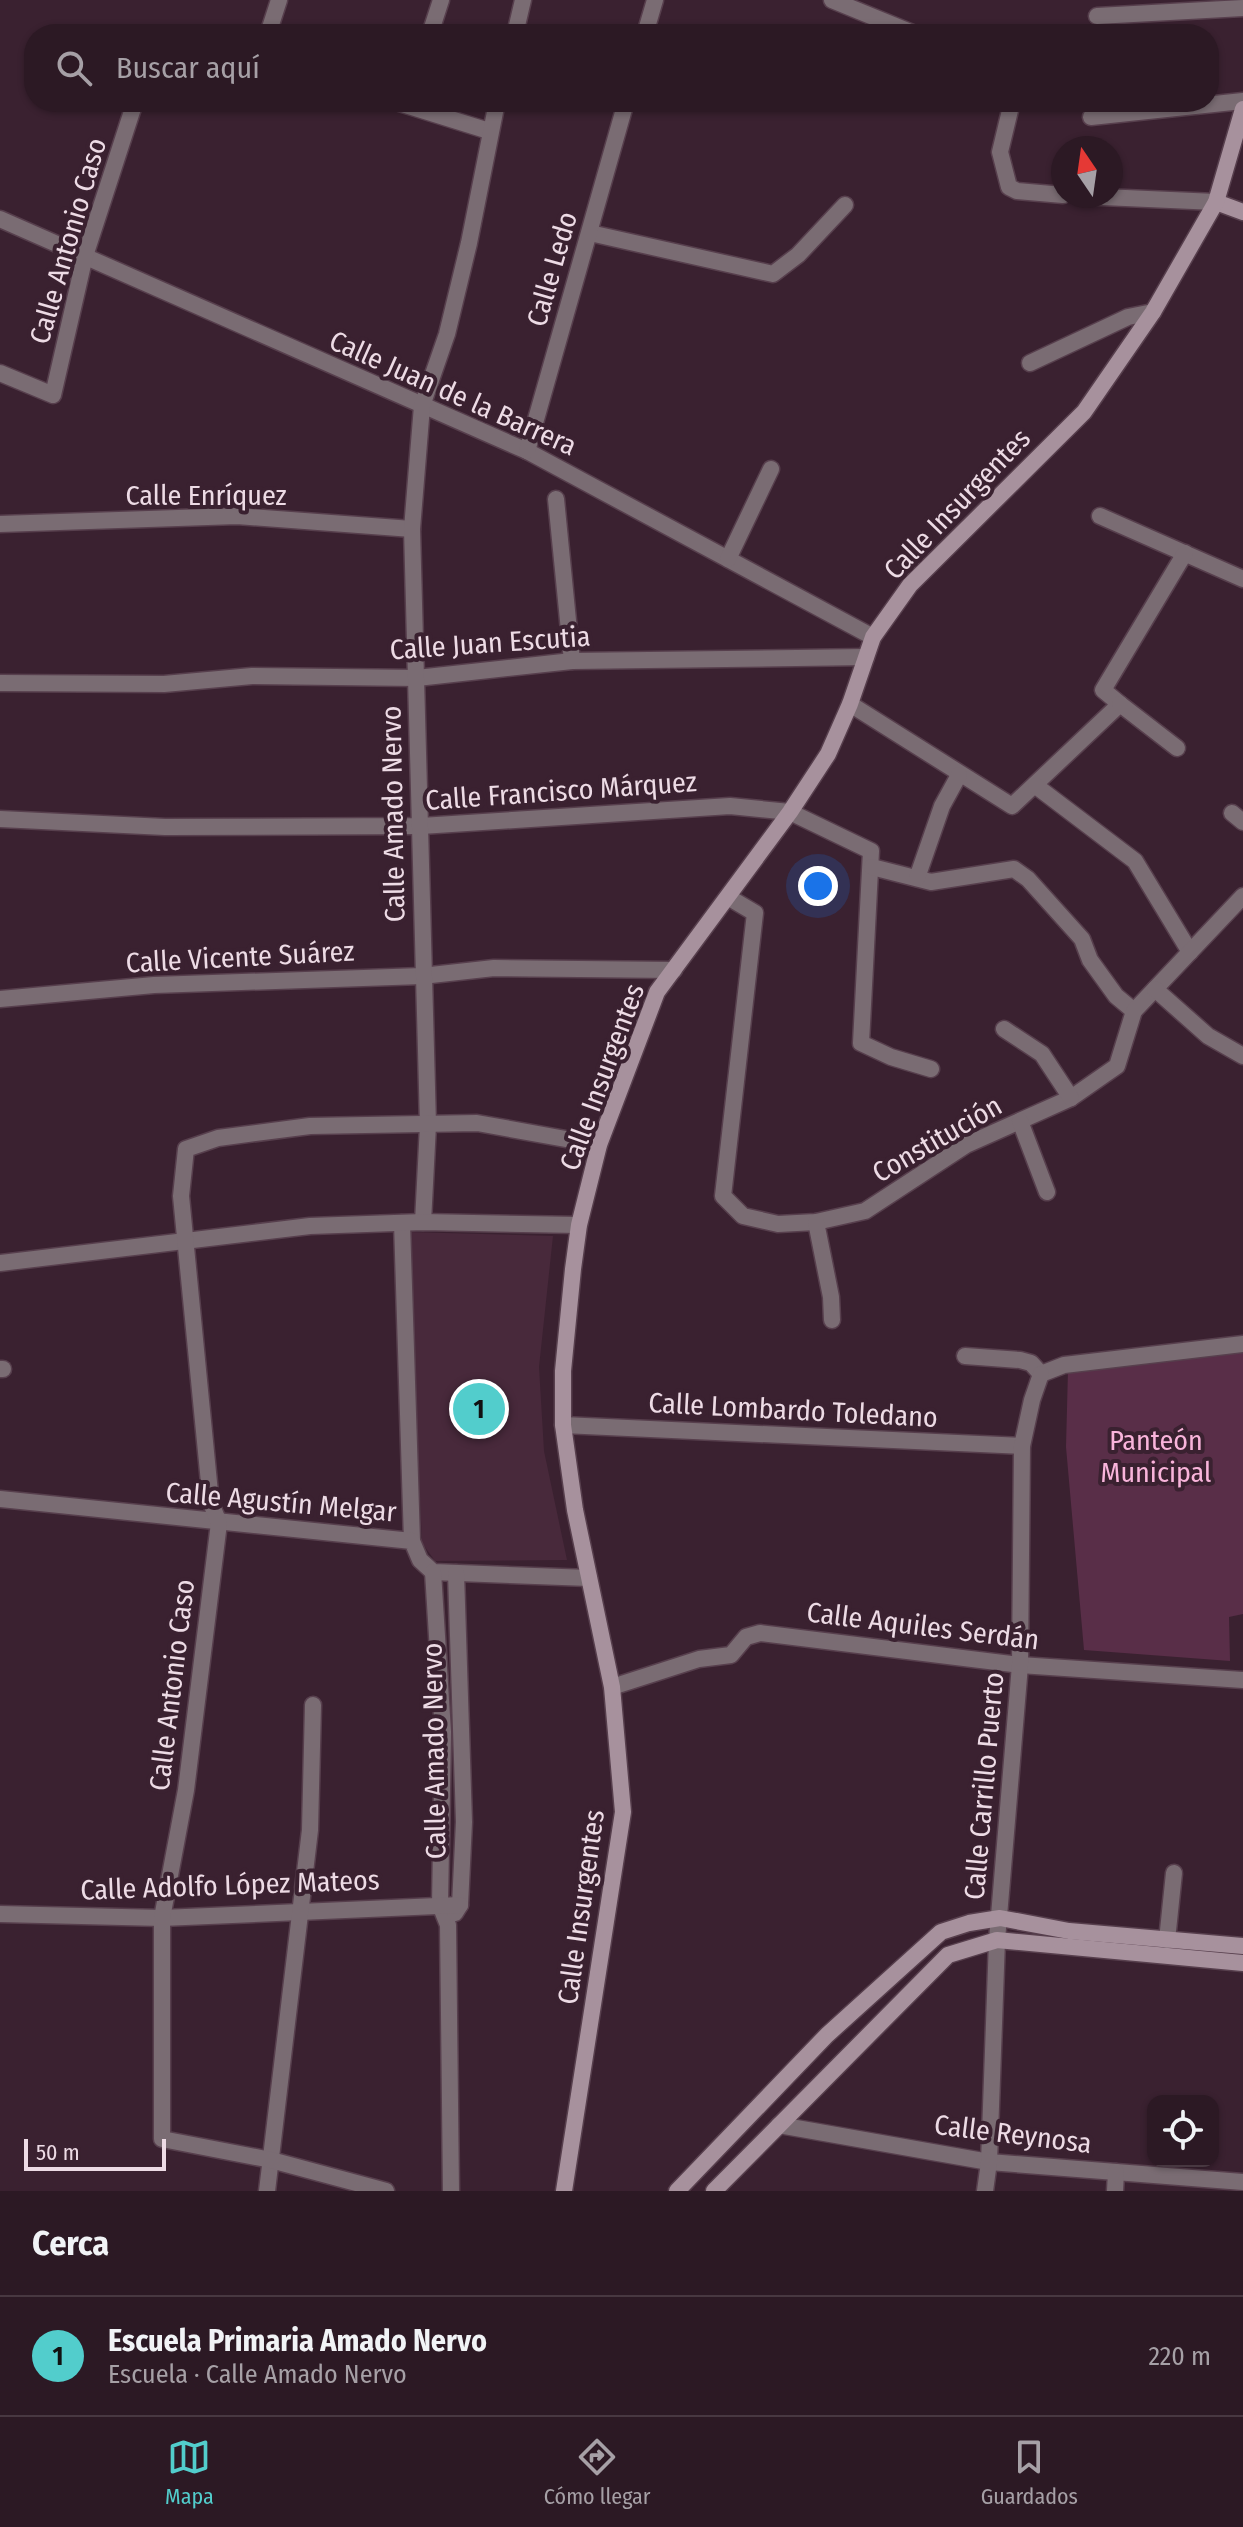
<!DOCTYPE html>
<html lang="es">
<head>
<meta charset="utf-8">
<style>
  body { margin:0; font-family:"Fira Sans Condensed",sans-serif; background:#34222c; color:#f1f3f6 }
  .controls { position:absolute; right:24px; bottom:24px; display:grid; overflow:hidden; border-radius:16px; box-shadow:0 2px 6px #0004 }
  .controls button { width:72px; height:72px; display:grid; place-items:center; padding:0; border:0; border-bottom:2px solid #483841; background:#2c1924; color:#f1f3f6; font:40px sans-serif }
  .compass { position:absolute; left:1051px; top:136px; width:72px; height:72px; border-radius:50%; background:#2c1924; box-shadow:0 2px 6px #0004; rotate:347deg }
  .scale { position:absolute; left:24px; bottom:20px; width:142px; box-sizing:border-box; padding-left:8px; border:4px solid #eddbe5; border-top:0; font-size:22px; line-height:28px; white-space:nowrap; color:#eddbe5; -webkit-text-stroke:6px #3a2130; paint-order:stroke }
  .you { position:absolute; left:818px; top:886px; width:28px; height:28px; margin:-20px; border:6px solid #fff; border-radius:50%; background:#1a73e8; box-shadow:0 0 0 12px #1a73e833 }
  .badge { display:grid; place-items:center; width:52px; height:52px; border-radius:50%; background:#52cdcc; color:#111; font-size:26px; font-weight:700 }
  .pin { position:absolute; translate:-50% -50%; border:4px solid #fff; box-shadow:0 2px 8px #0006 }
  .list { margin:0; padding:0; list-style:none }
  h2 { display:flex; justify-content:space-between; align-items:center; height:104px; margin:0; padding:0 32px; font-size:34px }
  h2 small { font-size:26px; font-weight:400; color:#a6a0a6 }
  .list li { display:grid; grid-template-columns:52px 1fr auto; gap:24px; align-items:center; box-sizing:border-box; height:120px; padding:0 32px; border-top:2px solid #483841 }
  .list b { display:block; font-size:30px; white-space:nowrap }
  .list p { margin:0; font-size:26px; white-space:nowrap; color:#a6a0a6 }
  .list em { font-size:26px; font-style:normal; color:#a6a0a6 }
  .icon { flex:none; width:44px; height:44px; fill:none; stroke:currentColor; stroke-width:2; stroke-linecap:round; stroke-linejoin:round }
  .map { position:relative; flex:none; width:1243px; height:2191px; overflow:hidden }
  .search { position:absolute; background:#2c1924; box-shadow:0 2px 6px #0004; left:24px; right:24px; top:24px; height:88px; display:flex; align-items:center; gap:20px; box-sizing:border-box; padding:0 28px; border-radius:32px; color:#a6a0a6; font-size:30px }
  .sheet { height:224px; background:#2c1924 }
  nav { display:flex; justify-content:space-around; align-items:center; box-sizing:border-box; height:112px; border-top:2px solid #483841; background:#2c1924; font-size:22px; color:#a6a0a6 }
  nav a { display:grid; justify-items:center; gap:4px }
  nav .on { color:#52cdcc }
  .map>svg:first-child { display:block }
  .built { fill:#48293b }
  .green { fill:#592e48 }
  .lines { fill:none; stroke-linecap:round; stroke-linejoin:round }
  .street-casing { stroke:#573f4d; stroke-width:19 }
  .secondary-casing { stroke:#573f4d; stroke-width:19 }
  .street { stroke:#7a6c73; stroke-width:16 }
  .secondary { stroke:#a7919d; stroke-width:16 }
  .labels { text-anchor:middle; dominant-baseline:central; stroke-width:8; stroke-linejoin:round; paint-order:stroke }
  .street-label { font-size:28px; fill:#eddbe5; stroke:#3a2130 }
  .park-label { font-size:28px; fill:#f9b4db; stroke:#3a2130 }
</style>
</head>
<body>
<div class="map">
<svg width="1243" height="2191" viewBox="0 0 1243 2191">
  <rect width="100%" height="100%" fill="#3a2130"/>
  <polygon class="built" points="408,1232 553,1236 539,1367 544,1451 567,1560 435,1561 422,1543"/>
  <polygon class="green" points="1243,1351 1243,1614 1229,1617 1230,1661 1084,1650 1066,1447 1068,1370"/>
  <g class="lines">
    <g class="street-casing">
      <g id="street">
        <polyline points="832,0 915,34"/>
        <polyline points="1097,16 1243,8"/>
        <polyline points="268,34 279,0"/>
        <polyline points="430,34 441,0"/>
        <polyline points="515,34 523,0"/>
        <polyline points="645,34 655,0"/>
        <polyline points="396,102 489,131"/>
        <polyline points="1012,102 1000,152 1009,187 1017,191 1063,195"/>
        <polyline points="1091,117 1243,101"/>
        <polyline points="1080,196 1216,202"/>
        <polyline points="0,219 527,451 873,637"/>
        <polyline points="590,233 773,274 798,255 845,205"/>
        <polyline points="1030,363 1128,317 1153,312"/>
        <polyline points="0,373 53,395 85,256 135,102"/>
        <polyline points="527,451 626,102"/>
        <polyline points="556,499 572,661"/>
        <polyline points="1100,516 1243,579"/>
        <polyline points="0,524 237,516 412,529"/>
        <polyline points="728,559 771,469"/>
        <polyline points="0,683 164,684 252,676 417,678 572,661 866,657"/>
        <polyline points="850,704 1012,806 1120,704 1103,690 1185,553"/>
        <polyline points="1120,704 1177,748"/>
        <polyline points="1036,786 1135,861 1190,952"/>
        <polyline points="1232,813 1243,822"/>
        <polyline points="0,819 165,827 421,826 730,806 790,812 871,851 861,1043 891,1057 931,1069"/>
        <polyline points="872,867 931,882 1014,869 1028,879 1082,939 1090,960 1116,996 1134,1011"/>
        <polyline points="917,878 942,806 959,775"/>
        <polyline points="728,897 755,913 723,1196 743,1216 778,1224 816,1222 865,1211 966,1145 1071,1098 1117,1066 1134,1011 1243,896"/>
        <polyline points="1155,989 1208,1036 1243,1056"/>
        <polyline points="0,999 154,985 422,976 494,968 674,970"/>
        <polyline points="1004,1029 1042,1054 1071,1098"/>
        <polyline points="1020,1121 1047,1192"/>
        <polyline points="423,1222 428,1125 412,529 422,406 447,334 469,243 497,102"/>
        <polyline points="816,1222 831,1297 832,1320"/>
        <polyline points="402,1223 412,1541"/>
        <polyline points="0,1263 310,1226 423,1222 579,1225"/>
        <polyline points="965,1356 1020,1360 1031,1363 1041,1374"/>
        <polyline points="0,1369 3,1369"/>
        <polyline points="1041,1374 1064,1365 1243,1344"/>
        <polyline points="563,1425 1022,1446"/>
        <polyline points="0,1499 412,1541 420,1560 433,1572 589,1578"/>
        <polyline points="433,1572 443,1732 440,1905 448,1925 451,2191"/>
        <polyline points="612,1687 699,1659 731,1655 746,1637 760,1633 1020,1665 1243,1680"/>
        <polyline points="455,1913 460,1905 464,1822 456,1573"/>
        <polyline points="0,1914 162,1918 460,1905"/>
        <polyline points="1167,1940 1174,1873"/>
        <polyline points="779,2125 989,2162 1243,2182"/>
        <polyline points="267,2191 310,1830 313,1705"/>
        <polyline points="386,2191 271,2160 162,2139 162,1918 186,1790 219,1523 211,1503 181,1196 186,1149 218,1138 310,1126 477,1123 599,1145"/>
        <polyline points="985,2191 989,2162 997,1940 1020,1665 1022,1446 1032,1400 1041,1374"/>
        <polyline points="1115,2191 1116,2172"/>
      </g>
    </g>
    <g class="secondary-casing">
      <g id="secondary">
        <polyline points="1216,202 1243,212"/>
        <polyline points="564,2191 623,1812 612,1687 575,1510 563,1425 563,1371 573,1269 579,1225 599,1145 657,992 790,812 828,754 850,704 873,637 910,585 1084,412 1153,312 1216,202 1243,109"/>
        <polyline points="677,2191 827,2035 941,1932 969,1923 1000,1918 1069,1931 1243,1946"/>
        <polyline points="714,2191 948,1955 997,1940 1243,1963"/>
      </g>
    </g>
    <use href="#street" class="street"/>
    <use href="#secondary" class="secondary"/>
  </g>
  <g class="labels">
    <g class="street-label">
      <text transform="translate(68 241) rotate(-74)">Calle Antonio Caso</text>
      <text transform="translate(552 269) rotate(-74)">Calle Ledo</text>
      <text transform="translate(453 393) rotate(24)">Calle Juan de la Barrera</text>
      <text x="206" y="495">Calle Enríquez</text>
      <text transform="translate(957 504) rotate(-46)">Calle Insurgentes</text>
      <text transform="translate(490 643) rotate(-4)">Calle Juan Escutia</text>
      <text transform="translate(561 791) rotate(-4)">Calle Francisco Márquez</text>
      <text transform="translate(393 814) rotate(-91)">Calle Amado Nervo</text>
      <text transform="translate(240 957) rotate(-3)">Calle Vicente Suárez</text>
      <text transform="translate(602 1077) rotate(-70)">Calle Insurgentes</text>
      <text transform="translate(937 1139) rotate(-30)">Constitución</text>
      <text transform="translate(793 1410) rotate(3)">Calle Lombardo Toledano</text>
      <text transform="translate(281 1502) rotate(5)">Calle Agustín Melgar</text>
      <text transform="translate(923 1626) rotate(7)">Calle Aquiles Serdán</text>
      <text transform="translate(172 1685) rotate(-83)">Calle Antonio Caso</text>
      <text transform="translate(434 1751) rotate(-91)">Calle Amado Nervo</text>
      <text transform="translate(984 1786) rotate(-85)">Calle Carrillo Puerto</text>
      <text transform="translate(230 1885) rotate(-2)">Calle Adolfo López Mateos</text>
      <text transform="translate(581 1907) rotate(-82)">Calle Insurgentes</text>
      <text transform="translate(1013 2134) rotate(7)">Calle Reynosa</text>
    </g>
    <g class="park-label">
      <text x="1156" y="1440">Panteón<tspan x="1156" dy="32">Municipal</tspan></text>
    </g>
  </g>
</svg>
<div class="controls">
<button><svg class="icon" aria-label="locate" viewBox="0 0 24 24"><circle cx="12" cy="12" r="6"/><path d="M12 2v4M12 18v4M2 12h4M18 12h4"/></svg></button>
</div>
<svg class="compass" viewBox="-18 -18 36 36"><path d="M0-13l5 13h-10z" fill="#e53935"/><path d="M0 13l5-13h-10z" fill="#a6a0a6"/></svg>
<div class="scale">50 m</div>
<div class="you"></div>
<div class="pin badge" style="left:479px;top:1409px">1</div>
<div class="search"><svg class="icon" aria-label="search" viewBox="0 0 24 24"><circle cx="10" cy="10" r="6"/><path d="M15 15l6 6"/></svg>Buscar aquí</div>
</div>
<section class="sheet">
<h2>Cerca<small></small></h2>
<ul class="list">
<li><span class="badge">1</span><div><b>Escuela Primaria Amado Nervo</b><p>Escuela · Calle Amado Nervo</p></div><em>220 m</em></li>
</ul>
</section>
<nav>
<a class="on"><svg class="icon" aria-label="map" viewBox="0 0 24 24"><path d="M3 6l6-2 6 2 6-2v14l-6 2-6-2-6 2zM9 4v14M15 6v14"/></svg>Mapa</a>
<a><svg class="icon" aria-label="directions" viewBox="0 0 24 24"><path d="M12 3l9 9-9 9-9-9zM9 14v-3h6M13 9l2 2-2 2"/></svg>Cómo llegar</a>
<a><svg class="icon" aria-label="saved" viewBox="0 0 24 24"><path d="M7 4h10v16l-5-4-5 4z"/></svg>Guardados</a>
</nav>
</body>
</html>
